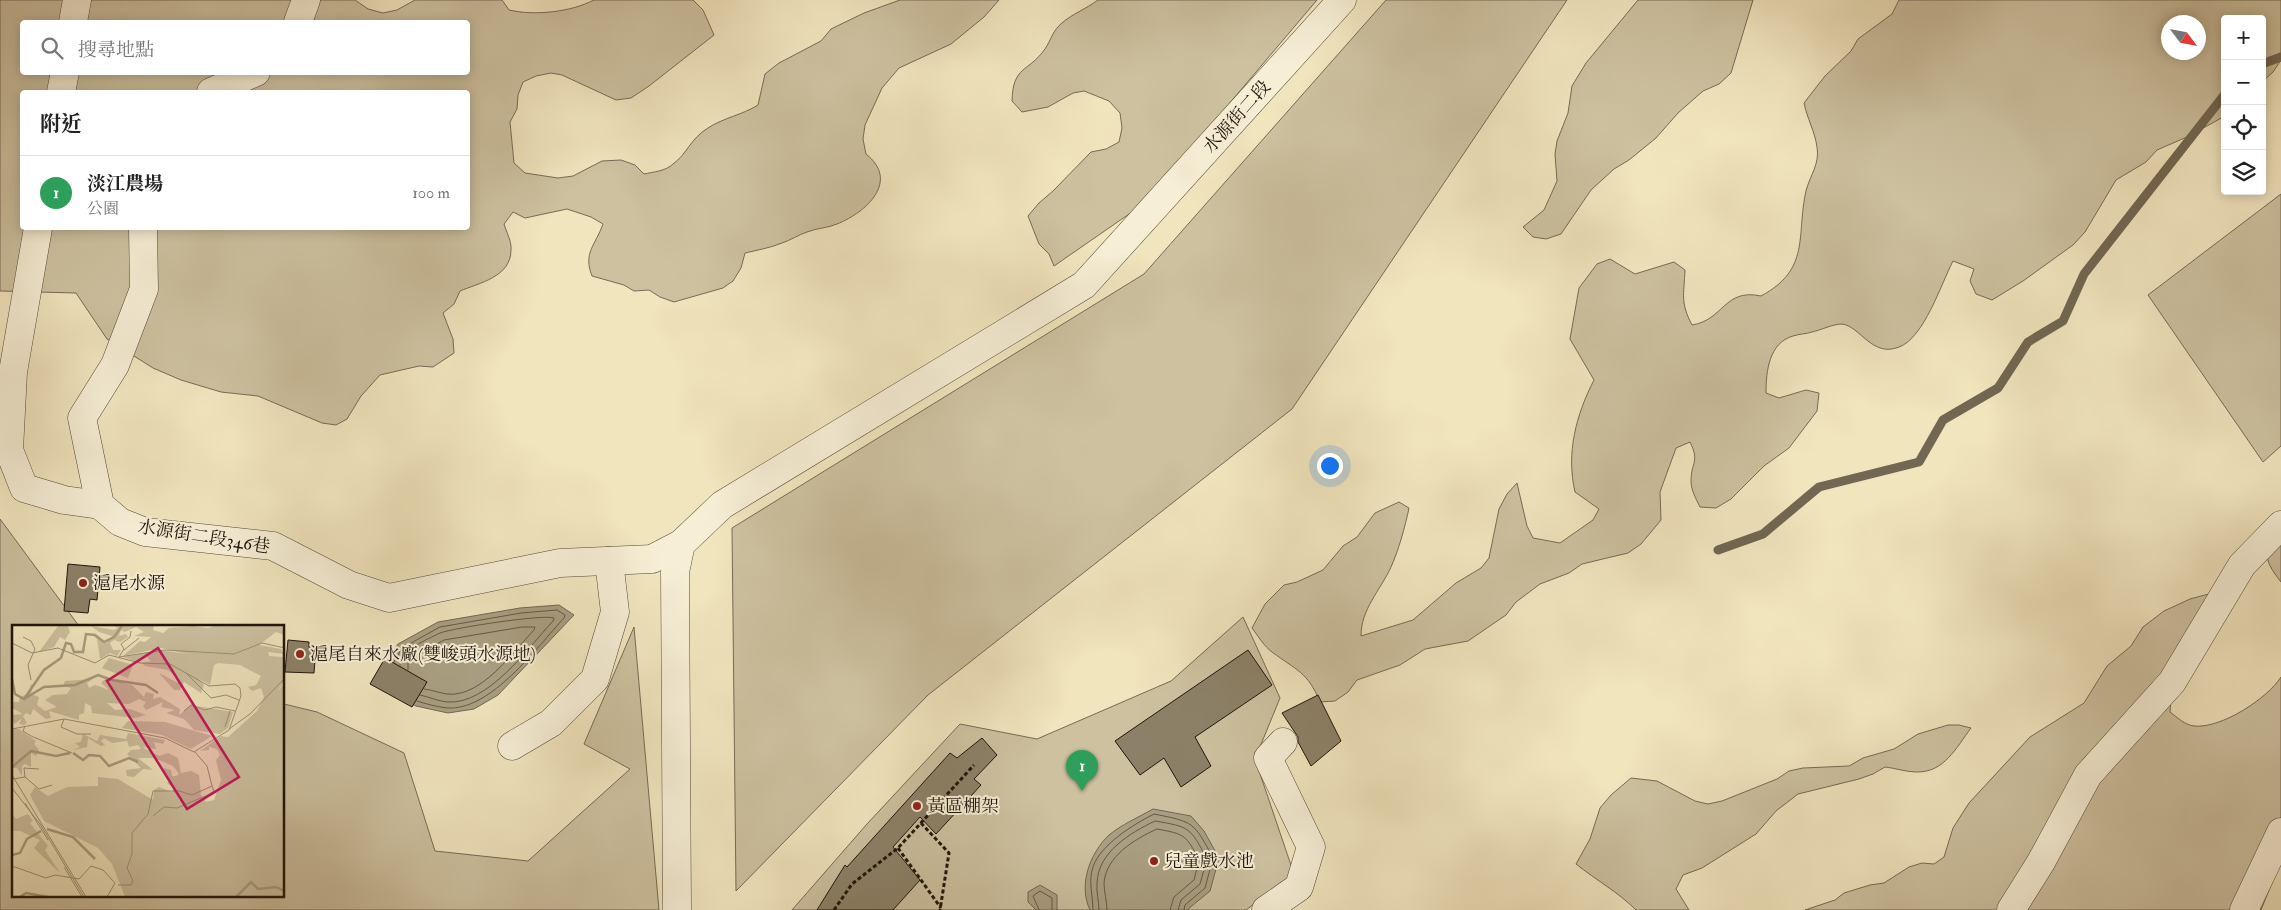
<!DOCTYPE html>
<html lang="zh-TW">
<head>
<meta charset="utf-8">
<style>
  body { margin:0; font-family:"IM FELL Double Pica","Noto Serif TC",serif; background:#f2f2f2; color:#222 }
  .controls { position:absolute; right:15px; top:15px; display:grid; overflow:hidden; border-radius:5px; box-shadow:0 2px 12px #0003 }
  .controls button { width:45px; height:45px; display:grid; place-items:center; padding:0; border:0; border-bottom:1px solid #e0e0e0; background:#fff; color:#222; font:25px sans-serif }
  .compass { position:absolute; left:2161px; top:15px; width:45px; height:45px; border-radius:50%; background:#fff; box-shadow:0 2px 12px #0003; rotate:122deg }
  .you { position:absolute; left:1329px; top:465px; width:18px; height:18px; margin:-12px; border:4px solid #fff; border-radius:50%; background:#1a73e8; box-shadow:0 0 0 8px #1a73e833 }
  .badge { display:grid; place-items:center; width:32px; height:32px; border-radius:50%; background:#8f2418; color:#fff; font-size:16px; font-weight:700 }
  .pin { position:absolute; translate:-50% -41px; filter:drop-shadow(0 1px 2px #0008) }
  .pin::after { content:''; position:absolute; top:26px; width:18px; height:15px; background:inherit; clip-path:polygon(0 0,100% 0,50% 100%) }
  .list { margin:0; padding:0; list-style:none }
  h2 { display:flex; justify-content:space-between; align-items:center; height:65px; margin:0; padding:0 20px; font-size:21px }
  h2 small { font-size:16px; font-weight:400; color:#767676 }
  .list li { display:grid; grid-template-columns:32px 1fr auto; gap:15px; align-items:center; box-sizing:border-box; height:75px; padding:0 20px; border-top:1px solid #e0e0e0 }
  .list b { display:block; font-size:19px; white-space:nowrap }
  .list p { margin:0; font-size:16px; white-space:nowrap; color:#767676 }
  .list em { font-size:16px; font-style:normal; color:#767676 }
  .icon { flex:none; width:28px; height:28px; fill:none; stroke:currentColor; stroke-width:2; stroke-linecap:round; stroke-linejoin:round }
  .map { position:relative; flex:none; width:2281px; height:910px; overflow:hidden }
  .search { position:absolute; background:#fff; box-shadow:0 2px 12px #0003; left:20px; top:20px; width:450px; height:55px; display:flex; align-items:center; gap:12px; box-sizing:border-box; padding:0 18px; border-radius:5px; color:#767676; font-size:19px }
  .panel { position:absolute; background:#fff; box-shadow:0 2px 12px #0003; left:20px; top:90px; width:450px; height:140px; border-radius:5px }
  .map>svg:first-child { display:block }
  .green { fill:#cdc1a0; stroke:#766a56; fill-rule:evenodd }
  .water { fill:#a99e81; stroke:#716752 }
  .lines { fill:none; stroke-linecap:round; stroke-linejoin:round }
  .shore { stroke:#645946; stroke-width:1 }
  .stream { stroke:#716752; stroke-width:9 }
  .building { fill:#8c8168; stroke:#1e140b }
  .minor-casing { stroke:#534838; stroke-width:29 }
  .path { stroke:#1e140b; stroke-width:3; stroke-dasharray:4 2.5; stroke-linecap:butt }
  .minor { stroke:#f6eed5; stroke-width:28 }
  .poi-dot { fill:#8f2418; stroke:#f6eed5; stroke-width:2 }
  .labels { text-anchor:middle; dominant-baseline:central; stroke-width:4; stroke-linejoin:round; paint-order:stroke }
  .street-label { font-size:18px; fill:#1e140b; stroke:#f6eed5 }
  .poi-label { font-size:18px; fill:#1e140b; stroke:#f6eed5; text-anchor:start }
  .inset-river { fill:none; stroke:#a99e81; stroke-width:2.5 }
  .inset-road { fill:none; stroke:#9d9176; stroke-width:1 }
  .view { fill:#c2185b; fill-opacity:0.15; stroke:#c2185b; stroke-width:2.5 }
  .inset-edge { fill:none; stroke:#1e140b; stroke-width:2.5 }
</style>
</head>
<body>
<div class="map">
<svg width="2281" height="910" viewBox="0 0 2281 910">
  <rect width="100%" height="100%" fill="#f1e5be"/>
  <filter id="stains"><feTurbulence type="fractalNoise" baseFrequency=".004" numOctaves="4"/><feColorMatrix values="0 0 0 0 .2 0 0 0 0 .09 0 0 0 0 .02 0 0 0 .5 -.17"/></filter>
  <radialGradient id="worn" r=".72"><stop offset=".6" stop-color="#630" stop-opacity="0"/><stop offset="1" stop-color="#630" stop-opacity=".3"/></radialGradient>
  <g class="green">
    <path d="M 0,0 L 355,0 L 368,9 L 383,13 L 397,10 L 415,0 L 502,0 L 509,10 C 535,16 571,12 594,0 L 693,0 L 703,10 L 714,35 L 649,86 L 631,98 L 616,100 L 562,75 L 551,73 L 536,76 L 523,82 L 518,95 L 517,109 L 510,122 L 514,163 L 525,173 L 558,178 L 573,176 L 602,161 L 621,160 L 635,165 L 644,174 C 653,172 666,171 673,164 C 687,154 690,139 708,128 C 723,118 742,115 758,105 L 765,74 L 779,63 L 821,41 L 831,29 L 864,13 L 900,0 L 999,0 L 984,17 L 951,44 L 899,68 L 882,88 L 865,125 L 863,139 L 866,154 C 900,181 867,212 837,224 C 828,228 817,228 807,232 C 798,235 791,240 782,243 C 770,248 757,250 745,253 L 741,268 L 733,281 L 723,288 L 674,302 L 660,297 L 649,290 L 634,291 L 624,285 L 592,276 C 583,253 595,246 603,224 L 591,217 L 567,209 L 525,218 L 513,212 L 504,224 C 506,231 512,242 511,250 C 511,277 479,283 460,291 L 454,304 L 443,313 L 453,339 L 454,353 L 433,367 L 419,366 L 380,375 L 361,396 L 347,419 L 336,425 L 322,423 L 258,396 L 221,392 L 181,380 L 153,368 L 107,339 L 76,293 L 0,291 ZM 22,22 L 468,22 L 468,72 L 22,72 ZM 22,92 L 468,92 L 468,228 L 22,228 Z"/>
    <path d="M 1098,0 L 1317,0 L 1145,203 L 1054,266 L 1049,254 L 1039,244 L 1028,216 L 1039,203 L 1053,191 L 1091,152 L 1106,149 L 1119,142 L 1122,128 L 1120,113 L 1109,101 L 1084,91 L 1073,93 L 1048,107 L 1022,112 L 1012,101 C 1013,65 1028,73 1045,49 C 1051,40 1053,30 1062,23 C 1072,14 1086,9 1098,0 Z"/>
    <polygon points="1386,0 1567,0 1292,409 928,695 736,891 732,528 1144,274"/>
    <polygon points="1638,0 1753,0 1731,73 1719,84 1703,91 1678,113 1656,138 1629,160 1614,169 1591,190 1561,234 1546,239 1533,237 1523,227 1544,210 1557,181 1555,154 1557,141 1568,113 1572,86 1586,63"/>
    <path d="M 1899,0 L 2281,0 L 2281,60 L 2273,72 L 2262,82 L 2262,19 L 2225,19 L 2225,116 L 2187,137 L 2157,150 L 2146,162 L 2116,180 L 2085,232 L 2073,245 L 2023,281 L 1992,300 L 1976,294 L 1970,281 L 1974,269 L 1953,261 C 1941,284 1924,338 1899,347 C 1872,358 1860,326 1842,324 C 1833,324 1821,330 1812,332 C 1806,334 1799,334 1793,336 C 1769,343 1766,371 1766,393 L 1779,398 L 1806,390 L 1819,393 L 1817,411 L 1789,448 L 1764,466 L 1731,499 L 1716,508 L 1700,507 C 1696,499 1691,490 1691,481 C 1691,462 1700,462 1690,442 L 1676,448 L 1660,492 L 1661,520 L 1641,544 L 1628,553 L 1582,564 L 1569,573 L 1540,584 L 1516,602 L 1506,615 L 1468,641 L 1425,649 L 1400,665 L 1357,680 L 1348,692 L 1335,701 L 1320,702 C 1308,672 1296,670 1272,652 C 1264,646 1258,636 1252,628 L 1265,604 L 1284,585 L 1297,582 L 1323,570 L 1343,546 L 1357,537 L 1375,513 L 1399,502 L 1409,508 C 1405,527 1399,549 1391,567 C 1380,591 1361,609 1361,636 L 1413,620 L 1456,583 L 1481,568 L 1489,558 L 1499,509 L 1507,494 L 1517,483 L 1527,526 L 1533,538 L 1560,543 L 1593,520 L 1599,509 L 1575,492 C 1566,453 1576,415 1594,380 L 1570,339 L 1579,288 L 1597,264 L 1610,259 L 1635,274 L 1674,262 L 1685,270 C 1684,295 1680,302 1692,325 C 1724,320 1724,288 1761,296 C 1811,269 1796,236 1806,191 C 1810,175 1820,164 1817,147 C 1815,132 1807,118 1804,103 L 1825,76 L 1851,51 L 1858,39 L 1892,14 ZM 2168,22 L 2198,22 L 2198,52 L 2168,52 Z"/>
    <polygon points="2281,194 2281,446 2263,462 2148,295"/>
    <polygon points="0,519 79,626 14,626 14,896 284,896 284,704 317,712 404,753 435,851 528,861 630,769 584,744 634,627 659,910 0,910"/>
    <path d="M 2281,526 L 2281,582 C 2260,555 2266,554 2281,526 Z"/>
    <path d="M 2216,592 L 2171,698 L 2170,712 C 2178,718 2185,725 2194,726 C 2221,729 2268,698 2281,677 L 2281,860 L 2261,910 L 1805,910 L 1835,900 L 1844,893 L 1870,885 L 1884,883 L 1909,867 L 1922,863 L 1934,864 L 1944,857 L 1953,828 L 1969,803 L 2030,737 L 2084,703 L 2107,666 L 2131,646 L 2143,627 L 2164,611 L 2190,599 Z"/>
    <polygon points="1243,617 1280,698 1255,759 1294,874 1246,910 792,910 867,824 960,724 1037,739 1171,681"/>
    <path d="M 1948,725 L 1959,725 L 1971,728 C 1956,748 1944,773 1916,772 C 1906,772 1895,768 1885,767 L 1873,774 L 1859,779 L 1798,794 L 1776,811 L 1756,834 L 1702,868 L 1683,875 L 1676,889 L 1689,910 L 1636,910 C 1618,892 1596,880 1576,864 L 1590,839 L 1600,808 L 1611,795 L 1631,778 L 1657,781 L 1695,801 L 1708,804 L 1722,801 L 1777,779 L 1789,771 L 1803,768 L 1849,766 L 1863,758 L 1894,749 L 1918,734 Z"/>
  </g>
  <g class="water">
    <polygon points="559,605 574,615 498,695 474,709 448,713 416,706 389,693 389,658 398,644 438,622 520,608"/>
    <path d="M 1153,809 L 1191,816 L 1204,831 L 1219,858 L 1210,891 L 1187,910 L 1090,910 C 1078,885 1090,853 1109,835 C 1121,825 1139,817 1153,809 Z"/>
    <polygon points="1040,885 1057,895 1057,910 1036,910 1028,902 1028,892"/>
  </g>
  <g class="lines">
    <g class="shore">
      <path d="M 394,662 L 402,648 L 440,627 L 521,613 L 557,610 L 565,615 L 564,618 C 537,647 491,711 447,708 C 438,707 426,704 417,701"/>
      <path d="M 400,665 C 400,650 428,639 440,633 C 453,628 543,614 554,618 L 553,621 C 528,648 488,705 447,702 C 438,701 429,697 420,695"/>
      <path d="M 408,670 L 408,663 L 411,658 L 444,640 L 522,627 L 535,627 L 534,630 C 513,652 481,698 447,694 C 440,693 432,690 424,689"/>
      <polyline points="1039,910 1033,896 1040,891 1052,898 1052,910"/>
      <path d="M 1093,910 C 1093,896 1088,881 1093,867 C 1100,845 1134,824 1154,814 C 1194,822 1194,822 1213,858 L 1205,888 L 1185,905 L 1184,910"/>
      <path d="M 1099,910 C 1099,901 1096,892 1097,883 C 1098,852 1130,833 1155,821 C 1190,827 1190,827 1207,859 L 1200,884 L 1181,900 L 1178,910"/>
      <path d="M 1107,910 C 1107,901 1104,892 1104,883 C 1106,856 1135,839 1157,829 C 1185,834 1186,835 1199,860 L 1194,880 L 1174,897 L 1170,910"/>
    </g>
    <g class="stream">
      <polyline points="2262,64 2281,57"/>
      <polyline points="1718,550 1763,534 1819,487 1919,462 1943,420 1998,388 2028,342 2063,321 2084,274 2225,94"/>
    </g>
  </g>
  <g class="building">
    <polygon points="68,564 100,567 97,600 90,599 88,613 64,611"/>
    <polygon points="288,640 309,642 309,647 316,648 314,673 285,672"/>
    <polygon points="1248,650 1272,685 1195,737 1211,766 1181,787 1164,758 1140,775 1115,741"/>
    <polygon points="385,658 427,682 412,707 370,684"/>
    <polygon points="1318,695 1341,741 1311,766 1298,742 1298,737 1282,713"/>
    <polygon points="982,738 997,755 974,779 981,785 936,834 920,817 893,847 920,880 893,910 817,910 845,865 847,867 950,753 957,758"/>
  </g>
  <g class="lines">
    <g class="minor-casing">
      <g id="minor">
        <polyline points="73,22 77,0"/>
        <polyline points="298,22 306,0"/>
        <polyline points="61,92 65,72"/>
        <polyline points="211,92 256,72"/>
        <polyline points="38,228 13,372 9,450 24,488 64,500 100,505"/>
        <polyline points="143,228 144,289 115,365 82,418 100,505 120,522 145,532 273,546 349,585 389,598 560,563 652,559 681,544"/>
        <polyline points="512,746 551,723 595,679 615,612 609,561"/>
        <polyline points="677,910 675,572 681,544 722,505 1084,285 1342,0"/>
        <polyline points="1266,910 1299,887 1311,847 1268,758 1283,742"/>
        <polyline points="2011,910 2041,862 2088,775 2172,682 2242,565 2281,525"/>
        <polyline points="2244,910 2281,832"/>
      </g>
    </g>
    <g class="path">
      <polyline points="921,823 949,853 940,910"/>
      <polyline points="898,848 941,908"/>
      <polyline points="834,910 852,884 898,848 974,765"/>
    </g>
    <use href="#minor" class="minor"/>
  </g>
  <g class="poi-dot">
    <circle cx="83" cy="583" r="5"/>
    <circle cx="300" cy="654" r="5"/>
    <circle cx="917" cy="806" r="5"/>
    <circle cx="1154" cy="861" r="5"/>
  </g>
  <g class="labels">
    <g class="street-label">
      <text transform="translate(1237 117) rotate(-48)">水源街二段</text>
      <text transform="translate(204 537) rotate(9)">水源街二段346巷</text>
    </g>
    <g class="poi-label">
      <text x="93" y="583">滬尾水源</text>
      <text x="310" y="654">滬尾自來水廠(雙峻頭水源地)</text>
      <text x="927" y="806">黃區棚架</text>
      <text x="1164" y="861">兒童戲水池</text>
    </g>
  </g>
  <g transform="translate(12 625)">
    <rect width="272" height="272" fill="#f1e5be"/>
    <path d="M 46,1 L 56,1 L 58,7 L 53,15 L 48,12 L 42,22 L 27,27 ZM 79,1 L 102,5 L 106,3 L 102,1 L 142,1 L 141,5 L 151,8 L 157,3 L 181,1 L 197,3 L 201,1 L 270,1 L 272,10 L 264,7 L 247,20 L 269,24 L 272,29 L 256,27 L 257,31 L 272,32 L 272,57 L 265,67 L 272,59 L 272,272 L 113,272 L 100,239 L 86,223 L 32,196 L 18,170 L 23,162 L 36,171 L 55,162 L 86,161 L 86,152 L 106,154 L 141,175 L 142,165 L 147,162 L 160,167 L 163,164 L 155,158 L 158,155 L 151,145 L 152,143 L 159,145 L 160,151 L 164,151 L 167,149 L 161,141 L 142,133 L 126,133 L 141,145 L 131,144 L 122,152 L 115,151 L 114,145 L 129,143 L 115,129 L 119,125 L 129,124 L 126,120 L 117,122 L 115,116 L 100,118 L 92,113 L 89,116 L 93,120 L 89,121 L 76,113 L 75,122 L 61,125 L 68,122 L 63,118 L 69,117 L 71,109 L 85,116 L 88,110 L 114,114 L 116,108 L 153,115 L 151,119 L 142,117 L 144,124 L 130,122 L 147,131 L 156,128 L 166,133 L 169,148 L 179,146 L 187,150 L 189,170 L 194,177 L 202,175 L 209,155 L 204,135 L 208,130 L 205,124 L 197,122 L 197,125 L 188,126 L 209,111 L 216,112 L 245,86 L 252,72 L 249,63 L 240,66 L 236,62 L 244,60 L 249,51 L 228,40 L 206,38 L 202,40 L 198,60 L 187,54 L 192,60 L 189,68 L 172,57 L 168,65 L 162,65 L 147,48 L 166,58 L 167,53 L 156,45 L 133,41 L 130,38 L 139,36 L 135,32 L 126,37 L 111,32 L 147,25 L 176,29 L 149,23 L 111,31 L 128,16 L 133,17 L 139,12 L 122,11 L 132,7 L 124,2 L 113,7 L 109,5 L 107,11 L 114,9 L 116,12 L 108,17 L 102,15 L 98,18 L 101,25 L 109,25 L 105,31 L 98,28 L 88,34 L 85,14 L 81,10 L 94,18 L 100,11 L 87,7 ZM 97,33 L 121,40 L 116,53 L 90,43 ZM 94,53 L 120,60 L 132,72 L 134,67 L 142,69 L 141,74 L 148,72 L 168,84 L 167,90 L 179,80 L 221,87 L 216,103 L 208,109 L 182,105 L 172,94 L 154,88 L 163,85 L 149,82 L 151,77 L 134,85 L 131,81 L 134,77 L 127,74 L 117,79 L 95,78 L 103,85 L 118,84 L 134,90 L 123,93 L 80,88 L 79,81 L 73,78 L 72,88 L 67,90 L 67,95 L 37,86 L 39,93 L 34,94 L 21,84 L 19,90 L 14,88 L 11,91 L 15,98 L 12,100 L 7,99 L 10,93 L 3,99 L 0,96 L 0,90 L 11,89 L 0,83 L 0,77 L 7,77 L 8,72 L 16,69 L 19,59 L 21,60 L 19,69 L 27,72 L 25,80 L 33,86 L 45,82 L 33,75 L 41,70 L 55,69 L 59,63 L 51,61 L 53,56 L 81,54 L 75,58 L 77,63 L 83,60 L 97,65 L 89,58 ZM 116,96 L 153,97 L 200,111 L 179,124 L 150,110 L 110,103 ZM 0,104 L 7,104 L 24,116 L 22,119 L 27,125 L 24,131 L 19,128 L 19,142 L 13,139 L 10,141 L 10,151 L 5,143 L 0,143 ZM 0,188 L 4,194 L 16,189 L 21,196 L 18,198 L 36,221 L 33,225 L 48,248 L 22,223 L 28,215 L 8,206 L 0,206 Z" fill="#cdc1a0"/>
    <path class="inset-river" d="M 0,54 L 3,69 L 12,74 L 32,45 L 49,33 L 54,18 L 59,19 L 62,27 L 71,27 L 74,9 L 83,10 L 92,17 L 102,12 L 110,1M 12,74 L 32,62 L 63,60 L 86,50 L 100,55 L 134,60 L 146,68M 61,128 L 71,135 L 77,130 L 88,131 L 97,141 L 117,133 L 126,137M 0,142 L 19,126 L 44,131 L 58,128M 35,204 L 61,212 L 83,234M 0,230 L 8,228 L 15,214 L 29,206M 8,272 L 14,268 L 36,272M 224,272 L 239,257 L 246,264 L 264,262 L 273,266"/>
    <path class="inset-road" d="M 119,6 L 118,12 L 109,19 L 112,24 L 107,32 L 153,25 L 222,29 L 250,18 L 273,23M 11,12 L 19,16 L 23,24 L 16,40 L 19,55M 0,18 L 20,28 L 46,23 L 83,38 L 97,30 L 128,38 L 158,39 L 197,61 L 223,59 L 228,63 L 229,71 L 217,105 L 182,127 L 153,113 L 52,94 L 0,104M 112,25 L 127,13M 173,47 L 199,73 L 214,70 L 227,75M 172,86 L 179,80 L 193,85 L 204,82 L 223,86M 52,94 L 49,102 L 65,109 L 79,109M 13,101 L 11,106 L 19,111 L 60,128M 213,102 L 218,86M 217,104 L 238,89 L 273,53M 0,150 L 74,272M 13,152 L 12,143 L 27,144M 1,154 L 13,152 L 27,164 L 40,160M 0,163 L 28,199 L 72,272M 13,178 L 36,215M 141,191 L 152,182 L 165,183 L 196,170 L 202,166 L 200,161M 0,241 L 34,253 L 43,250 L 67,254 L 79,241 L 91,245 L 103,258 L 95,272M 52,242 L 70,272M 106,260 L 119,260 L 121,256 L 115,243 L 120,229 L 120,208 L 136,189 L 141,166 L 167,166 L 180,170 L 200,161 L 195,141 L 183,127"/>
    <path class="view" d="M 146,23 L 227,152 L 175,184 L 95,56 Z"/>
    <rect width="272" height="272" class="inset-edge"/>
  </g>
  <rect width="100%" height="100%" filter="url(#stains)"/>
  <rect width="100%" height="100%" fill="url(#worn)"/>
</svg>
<div class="controls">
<button>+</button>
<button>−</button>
<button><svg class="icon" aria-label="locate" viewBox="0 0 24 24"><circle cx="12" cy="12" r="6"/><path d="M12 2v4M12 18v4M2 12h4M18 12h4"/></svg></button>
<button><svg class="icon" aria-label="layers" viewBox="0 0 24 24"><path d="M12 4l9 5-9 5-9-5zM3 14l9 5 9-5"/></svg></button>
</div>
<svg class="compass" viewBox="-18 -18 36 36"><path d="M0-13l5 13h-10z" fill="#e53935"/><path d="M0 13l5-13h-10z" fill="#767676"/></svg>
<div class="you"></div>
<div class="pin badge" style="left:1082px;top:791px;background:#2e9e5b">1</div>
<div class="search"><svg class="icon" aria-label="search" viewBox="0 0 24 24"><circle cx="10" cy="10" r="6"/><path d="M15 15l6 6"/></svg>搜尋地點</div>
<section class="panel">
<h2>附近<small></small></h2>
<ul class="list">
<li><span class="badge" style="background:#2e9e5b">1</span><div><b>淡江農場</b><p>公園</p></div><em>100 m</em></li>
</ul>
</section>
</div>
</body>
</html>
